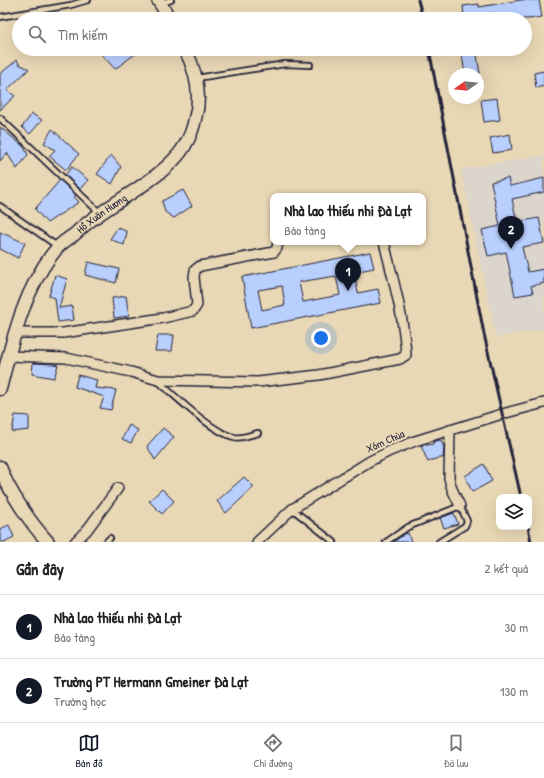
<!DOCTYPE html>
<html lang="vi">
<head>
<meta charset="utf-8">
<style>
  body { margin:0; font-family:"Patrick Hand",sans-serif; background:#f6f6f6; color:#222 }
  .controls { position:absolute; right:12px; bottom:12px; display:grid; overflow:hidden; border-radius:8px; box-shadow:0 4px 16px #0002 }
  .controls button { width:36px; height:36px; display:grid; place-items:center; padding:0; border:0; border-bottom:1px solid #e0e0e0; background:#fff; color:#222; font:20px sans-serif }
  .compass { position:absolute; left:448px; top:68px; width:36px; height:36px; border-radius:50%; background:#fff; box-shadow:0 4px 16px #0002; rotate:255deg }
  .you { position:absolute; left:321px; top:338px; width:14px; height:14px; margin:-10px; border:3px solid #fff; border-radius:50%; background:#1a73e8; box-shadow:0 0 0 6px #1a73e833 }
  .badge { display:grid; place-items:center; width:26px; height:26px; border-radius:50%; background:#111827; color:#fff; font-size:13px; font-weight:700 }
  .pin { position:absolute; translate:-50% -33px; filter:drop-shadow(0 1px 2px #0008) }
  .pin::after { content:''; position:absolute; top:21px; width:14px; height:12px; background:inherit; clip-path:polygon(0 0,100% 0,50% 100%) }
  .popup { position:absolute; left:270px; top:193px; width:156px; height:52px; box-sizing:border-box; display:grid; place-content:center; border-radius:8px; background:#fff; filter:drop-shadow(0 1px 3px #0005); font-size:13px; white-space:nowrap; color:#767676 }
  .popup b { font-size:15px; color:#222 }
  .popup::after { content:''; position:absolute; left:50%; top:100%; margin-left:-8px; border:8px solid transparent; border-top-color:#fff }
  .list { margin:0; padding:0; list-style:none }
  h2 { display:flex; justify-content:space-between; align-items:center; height:52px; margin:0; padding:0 16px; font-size:17px }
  h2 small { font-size:13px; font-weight:400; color:#767676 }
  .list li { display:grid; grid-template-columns:26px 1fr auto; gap:12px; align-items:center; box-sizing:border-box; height:64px; padding:0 16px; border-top:1px solid #e0e0e0 }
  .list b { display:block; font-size:15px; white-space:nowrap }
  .list p { margin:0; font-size:13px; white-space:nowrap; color:#767676 }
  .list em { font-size:13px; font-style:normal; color:#767676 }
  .icon { flex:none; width:22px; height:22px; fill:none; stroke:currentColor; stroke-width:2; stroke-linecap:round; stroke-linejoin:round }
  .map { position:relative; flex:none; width:544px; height:542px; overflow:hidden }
  .search { position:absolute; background:#fff; box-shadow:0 4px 16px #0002; left:12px; right:12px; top:12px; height:44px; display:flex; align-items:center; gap:10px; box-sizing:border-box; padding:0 14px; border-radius:22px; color:#767676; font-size:15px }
  .sheet { height:180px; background:#fff }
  nav { display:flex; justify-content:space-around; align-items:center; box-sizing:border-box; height:56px; border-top:1px solid #e0e0e0; background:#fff; font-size:11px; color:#767676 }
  nav a { display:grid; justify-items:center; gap:2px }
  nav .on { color:#111827 }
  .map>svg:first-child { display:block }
  .built { fill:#dbd5cb }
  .building { fill:#b9cffe; stroke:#22223b; fill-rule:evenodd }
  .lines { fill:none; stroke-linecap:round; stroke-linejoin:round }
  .service-casing { stroke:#22223b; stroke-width:8 }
  .minor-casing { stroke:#22223b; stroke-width:12 }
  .secondary-casing { stroke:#22223b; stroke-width:15 }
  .service { stroke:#e9d8b5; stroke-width:4.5 }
  .minor { stroke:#e9d8b5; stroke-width:9 }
  .secondary { stroke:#e9d8b5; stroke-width:12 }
  .rail { stroke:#22223b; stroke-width:3 }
  .labels { text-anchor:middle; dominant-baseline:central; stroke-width:4; stroke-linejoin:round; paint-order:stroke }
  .street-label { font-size:11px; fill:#22223b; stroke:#e9d8b5 }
</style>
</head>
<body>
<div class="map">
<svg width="544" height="542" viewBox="0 0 544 542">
  <rect width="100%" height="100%" fill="#e9d8b5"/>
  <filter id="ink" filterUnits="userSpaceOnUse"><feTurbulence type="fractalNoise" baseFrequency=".025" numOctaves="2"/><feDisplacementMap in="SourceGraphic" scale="8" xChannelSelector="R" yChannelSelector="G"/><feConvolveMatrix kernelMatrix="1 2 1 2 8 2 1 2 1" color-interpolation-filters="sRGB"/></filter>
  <g filter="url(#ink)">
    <polygon class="built" points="544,155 544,329 496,338 461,169"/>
    <g class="building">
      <polygon points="521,0 539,0 542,17 528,19 492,19 491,13 464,17 463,6 479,4 479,7"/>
      <polygon points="108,49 142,49 115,69 102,55"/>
      <polygon points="461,49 476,49 480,74 465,74"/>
      <polygon points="17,60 19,64 29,69 7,90 15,96 0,110 0,74"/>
      <polygon points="544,71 544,86 536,88 534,73"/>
      <polygon points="497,98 500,120 484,122 481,100"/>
      <polygon points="32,114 42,120 30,134 22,127"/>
      <polygon points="0,127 24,147 28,155 17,169 7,153 0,161"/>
      <polygon points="52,129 79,154 66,170 49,156 55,150 44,143"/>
      <polygon points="510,134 512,150 493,153 490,138"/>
      <polygon points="111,155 121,167 112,184 97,174"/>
      <polygon points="72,167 88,180 80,189 65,175"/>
      <polygon points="508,178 510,186 544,178 544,192 512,199 517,222 539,218 544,243 522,247 528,272 544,269 544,283 531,286 533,293 515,296 506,252 488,256 482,230 500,226 491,182"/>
      <polygon points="60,180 76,195 74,197 79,202 47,223 35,209"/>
      <polygon points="183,190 192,206 174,218 165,212 162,201"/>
      <polygon points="118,227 127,232 124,245 110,239"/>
      <polygon points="0,232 25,243 18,258 0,249"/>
      <path d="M 370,252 L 374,268 L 354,272 L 358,293 L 378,289 L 381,303 L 251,328 L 242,277 ZM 336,276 L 340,295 L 303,302 L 299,282 ZM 282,286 L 285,305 L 262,310 L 258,290 Z"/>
      <polygon points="88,262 119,269 116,283 85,275"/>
      <polygon points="55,275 67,279 59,308 72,306 74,320 58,322 55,298 49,296"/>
      <polygon points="126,296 129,316 114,318 112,298"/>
      <polygon points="158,335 174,335 172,351 155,351"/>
      <polygon points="33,363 54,364 58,365 54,378 32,374"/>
      <polygon points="78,375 97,380 95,388 116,390 111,410 100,408 104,397 75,387"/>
      <polygon points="15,415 29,416 29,430 12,432"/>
      <polygon points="129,425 138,430 131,443 122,439"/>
      <polygon points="163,428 174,437 155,460 147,446"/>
      <polygon points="440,440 441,440 444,448 443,458 438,458 428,462 421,446 433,444 433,442"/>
      <polygon points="484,464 492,481 472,492 465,476"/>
      <polygon points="244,477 254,487 226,513 217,501"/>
      <polygon points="162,489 174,501 162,514 149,501"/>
      <polygon points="454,513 458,524 444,528 440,518"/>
      <polygon points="9,525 14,537 4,542 0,542 0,529"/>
      <polygon points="408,533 411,542 393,542 405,534"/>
    </g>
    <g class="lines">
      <g class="service-casing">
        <g id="service">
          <polyline points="161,3 171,0"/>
          <polyline points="0,17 71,5 88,0"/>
          <polyline points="197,78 285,64 310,65"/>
          <polyline points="0,118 100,213"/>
          <polyline points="0,206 57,246"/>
          <path d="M 159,382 C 175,396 213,433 234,437 C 241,439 250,435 258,433"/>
          <polyline points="292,509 334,542"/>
          <polyline points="106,542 110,538"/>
          <polyline points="386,542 408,527 460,506 467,521 465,526 439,542"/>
        </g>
      </g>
      <g class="minor-casing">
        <g id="minor">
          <polyline points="14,333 63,333 163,318 193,311 197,305 194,277 195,270 200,266 274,252 277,248 278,242"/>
          <path d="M 8,356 L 66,358 L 131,372 L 158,380 L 258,382 L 319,375 L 400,359 L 406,355 C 404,317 393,279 384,242"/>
          <polyline points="450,430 449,478 452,489 460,506"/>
          <polyline points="75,542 87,530 118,488"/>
          <polyline points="257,542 292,509 370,461 390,451 415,441 502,414 544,403"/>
        </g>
      </g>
      <g class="secondary-casing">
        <g id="secondary">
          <polyline points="158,0 170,19"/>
          <path id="s1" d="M 0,389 C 12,341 25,285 58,247 C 63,242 69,238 75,234 C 83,226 92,219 101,213 C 126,195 168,173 184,147 C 189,139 193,129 195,119 C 202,95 196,71 185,49"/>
          <path d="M 0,467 C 8,490 31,524 48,542"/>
        </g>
      </g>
      <use href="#service" class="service"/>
      <use href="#minor" class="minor"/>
      <use href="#secondary" class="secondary"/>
      <g class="rail">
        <polyline points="418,0 423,19"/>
        <polyline points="429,49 484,334 521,497"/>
        <polyline points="528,527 531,542"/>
      </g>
    </g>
  </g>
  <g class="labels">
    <g class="street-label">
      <text stroke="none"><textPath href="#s1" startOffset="210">Hồ Xuân Hương</textPath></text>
      <text transform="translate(385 441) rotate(-24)">Xóm Chùa</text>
    </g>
  </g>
</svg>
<div class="controls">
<button><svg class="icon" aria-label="layers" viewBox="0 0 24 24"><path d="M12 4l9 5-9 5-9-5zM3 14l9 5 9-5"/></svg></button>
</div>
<svg class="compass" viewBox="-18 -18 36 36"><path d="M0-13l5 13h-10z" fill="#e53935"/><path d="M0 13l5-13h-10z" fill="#767676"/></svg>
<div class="you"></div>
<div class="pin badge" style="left:348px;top:291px">1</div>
<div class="popup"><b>Nhà lao thiếu nhi Đà Lạt</b>Bảo tàng</div>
<div class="pin badge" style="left:511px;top:249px">2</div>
<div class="search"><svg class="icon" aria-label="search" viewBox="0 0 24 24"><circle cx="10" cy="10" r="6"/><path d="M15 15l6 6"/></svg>Tìm kiếm</div>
</div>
<section class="sheet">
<h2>Gần đây<small>2 kết quả</small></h2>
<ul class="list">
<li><span class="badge">1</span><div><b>Nhà lao thiếu nhi Đà Lạt</b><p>Bảo tàng</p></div><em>30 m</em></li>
<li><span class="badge">2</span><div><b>Trường PT Hermann Gmeiner Đà Lạt</b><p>Trường học</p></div><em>130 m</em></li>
</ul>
</section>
<nav>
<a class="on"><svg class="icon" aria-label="map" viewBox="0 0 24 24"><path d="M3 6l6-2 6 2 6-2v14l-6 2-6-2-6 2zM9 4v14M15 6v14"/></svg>Bản đồ</a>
<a><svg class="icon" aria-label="directions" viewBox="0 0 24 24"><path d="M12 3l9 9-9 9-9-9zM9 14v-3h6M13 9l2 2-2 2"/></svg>Chỉ đường</a>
<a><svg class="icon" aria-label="saved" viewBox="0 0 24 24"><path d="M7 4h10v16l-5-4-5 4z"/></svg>Đã lưu</a>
</nav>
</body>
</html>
